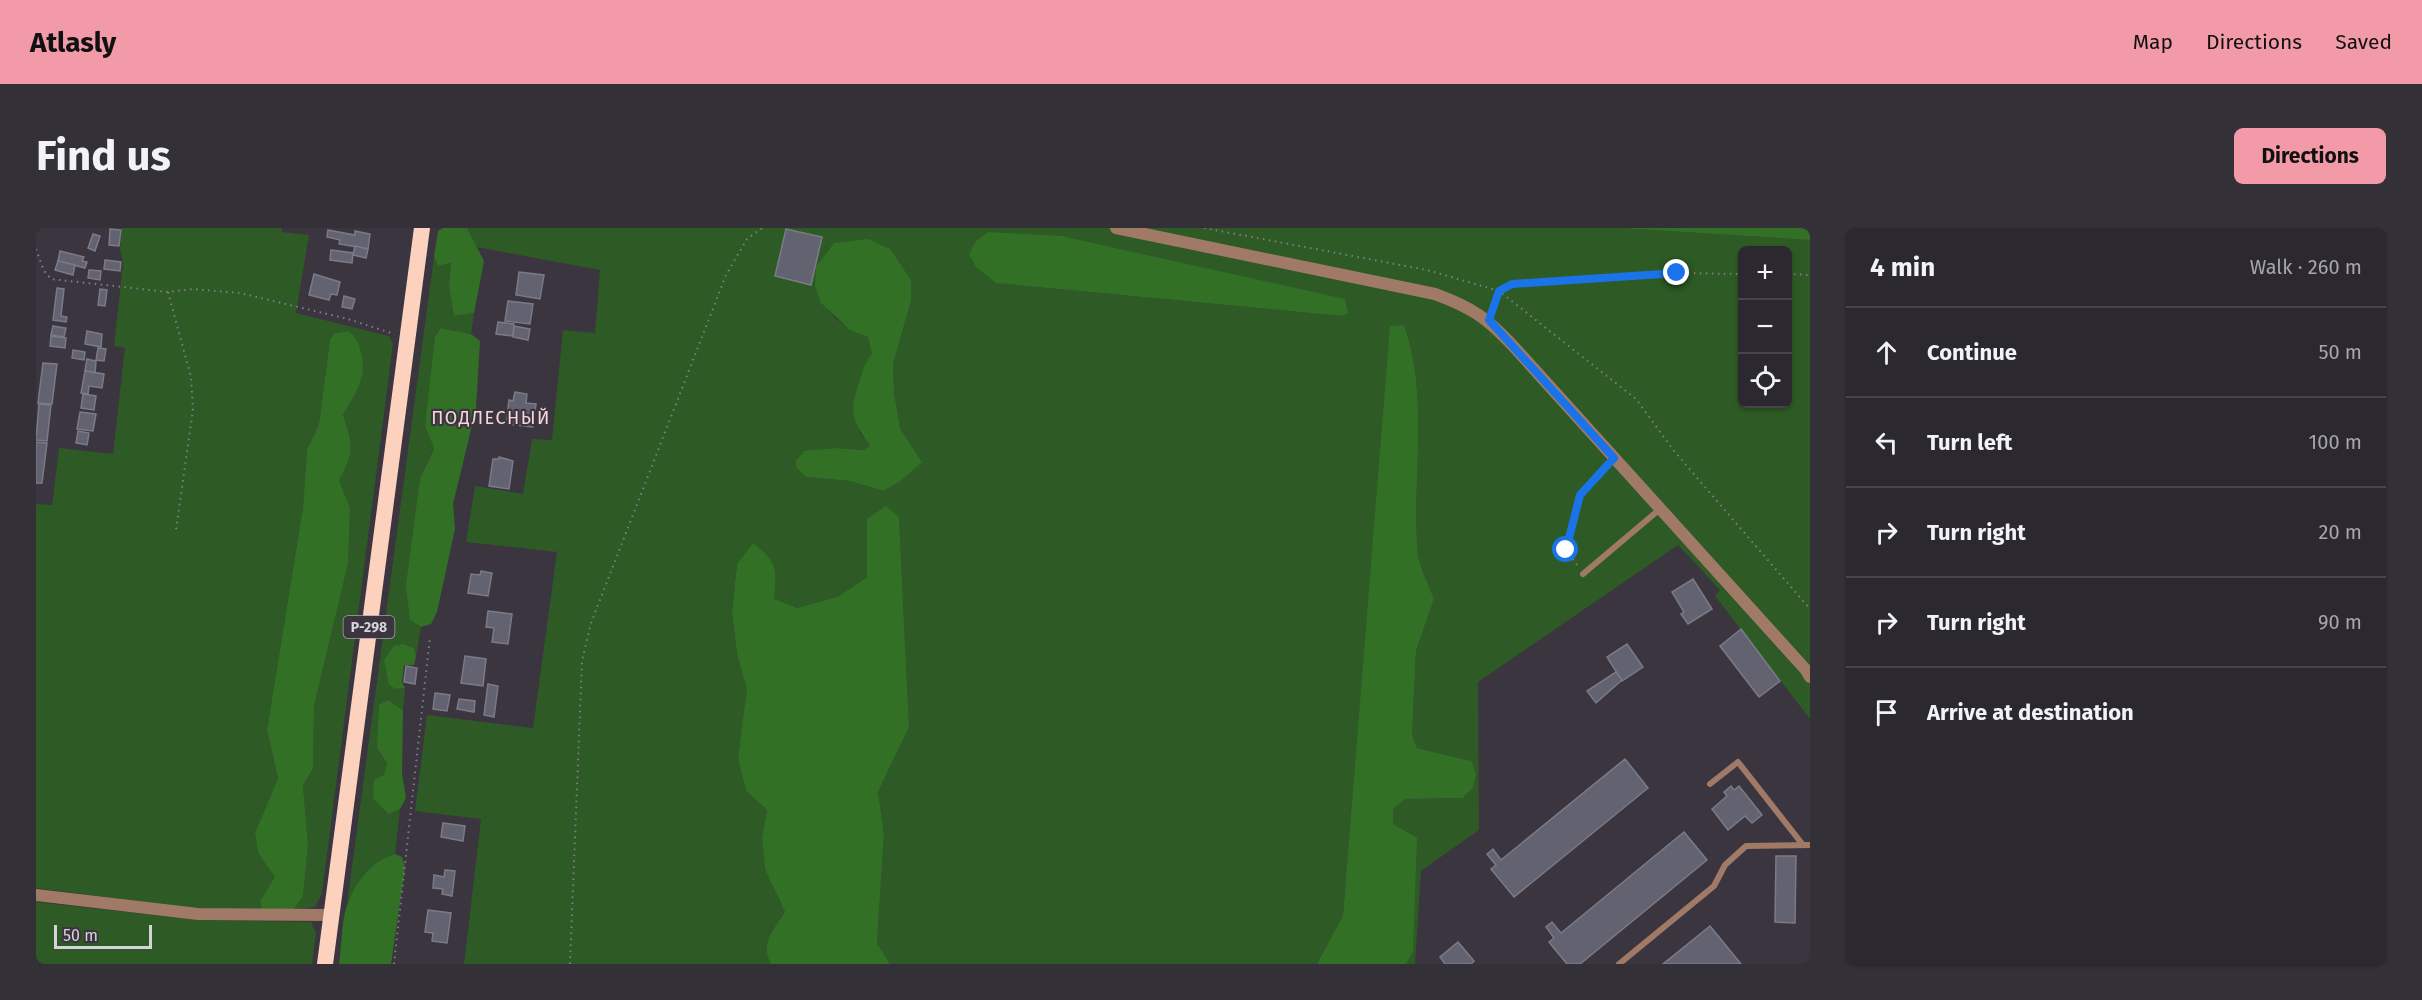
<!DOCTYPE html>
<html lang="en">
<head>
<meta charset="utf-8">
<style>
  body { margin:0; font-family:"Fira Sans",sans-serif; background:#343038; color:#f1f3f6 }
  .controls { position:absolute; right:18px; top:18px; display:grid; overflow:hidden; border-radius:9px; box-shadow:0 2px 4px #0004 }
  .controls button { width:54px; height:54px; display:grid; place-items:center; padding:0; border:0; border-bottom:2px solid #48444c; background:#2c2830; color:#f1f3f6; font:30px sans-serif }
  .scale { position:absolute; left:18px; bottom:15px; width:98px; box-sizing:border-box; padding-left:6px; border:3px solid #d6d3da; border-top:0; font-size:16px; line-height:21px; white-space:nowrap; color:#d6d3da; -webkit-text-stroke:4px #3b3540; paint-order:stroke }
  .stop { position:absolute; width:18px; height:18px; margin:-14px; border:4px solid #1a73e8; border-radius:50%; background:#fff }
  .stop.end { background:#1a73e8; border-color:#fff; box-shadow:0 2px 6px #0008 }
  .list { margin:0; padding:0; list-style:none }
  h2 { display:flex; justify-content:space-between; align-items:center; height:78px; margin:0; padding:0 24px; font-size:26px }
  h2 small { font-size:20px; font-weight:400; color:#a6a6ab }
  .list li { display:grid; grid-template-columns:39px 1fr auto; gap:18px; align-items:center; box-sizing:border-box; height:90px; padding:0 24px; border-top:2px solid #48444c }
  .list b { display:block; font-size:22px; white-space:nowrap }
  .list em { font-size:20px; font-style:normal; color:#a6a6ab }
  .icon { flex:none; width:33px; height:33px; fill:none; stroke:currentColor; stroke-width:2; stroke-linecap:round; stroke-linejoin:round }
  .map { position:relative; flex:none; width:1774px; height:736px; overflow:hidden; border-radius:9px }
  header { display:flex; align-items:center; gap:36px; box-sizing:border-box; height:84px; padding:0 30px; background:#f39aa9; color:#111 }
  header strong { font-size:28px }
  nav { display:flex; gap:33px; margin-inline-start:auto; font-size:21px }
  .intro { display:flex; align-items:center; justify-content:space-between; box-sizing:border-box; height:144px; padding:0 36px }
  h1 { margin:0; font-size:42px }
  .button { padding:15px 27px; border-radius:9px; background:#f39aa9; color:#111; font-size:21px; font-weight:700 }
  main { display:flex; gap:36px; padding:0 36px }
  aside { flex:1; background:#2c2830; border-radius:9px; box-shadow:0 2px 4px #0004 }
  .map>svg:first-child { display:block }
  .green { fill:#2d5a25; fill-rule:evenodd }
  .forest { fill:#327026 }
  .building { fill:#626270; stroke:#7b7b88; stroke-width:1.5 }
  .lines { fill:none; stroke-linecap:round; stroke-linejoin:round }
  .path { stroke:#827d87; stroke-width:2; stroke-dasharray:1.5 4.5; stroke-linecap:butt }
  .service { stroke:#a07a66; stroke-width:6 }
  .minor { stroke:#a07a66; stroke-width:12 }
  .trunk { stroke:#fcd2be; stroke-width:16 }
  .route { stroke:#1a73e8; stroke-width:8 }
  .labels { text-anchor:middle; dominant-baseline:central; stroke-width:4.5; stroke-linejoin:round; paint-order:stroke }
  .shield { fill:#3b3540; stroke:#a8a4ac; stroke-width:1.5 }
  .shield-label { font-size:14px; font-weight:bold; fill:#d6d3da }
  .quarter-label { font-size:18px; letter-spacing:1.5px; fill:#f9d5da; stroke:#3b3540 }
</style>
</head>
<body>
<header>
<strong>Atlasly</strong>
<nav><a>Map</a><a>Directions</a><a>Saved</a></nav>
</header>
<div class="intro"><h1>Find us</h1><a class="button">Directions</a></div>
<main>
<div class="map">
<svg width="1774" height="736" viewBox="0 0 1774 736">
  <rect width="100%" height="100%" fill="#3b3540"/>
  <g class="green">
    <path d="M 86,0 L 246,0 L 246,4 L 273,7 L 260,85 L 353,108 L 357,116 L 286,665 L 279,679 L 257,682 L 267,669 L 272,617 L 267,558 L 277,540 L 278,478 L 312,336 L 314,280 L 303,252 C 319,223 317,217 307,187 L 326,151 L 312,103 L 299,105 L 294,111 L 283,196 L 271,222 L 267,279 L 231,502 L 242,550 L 219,605 L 222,625 L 240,649 L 224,673 L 226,683 L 163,681 L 0,660 L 0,276 L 16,277 L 23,220 L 77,226 L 89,120 L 78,118 L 87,35 L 84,22 Z"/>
    <path d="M 431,0 L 1583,0 L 1774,12 L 1774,491 L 1679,368 L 1684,362 L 1642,317 L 1442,454 L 1443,602 L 1385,643 L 1379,736 L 1370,736 L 1377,724 L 1357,596 L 1357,581 L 1368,571 L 1426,570 L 1435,533 L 1381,520 L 1376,507 L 1380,423 L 1398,371 C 1393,357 1384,341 1382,327 C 1375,255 1394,166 1368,97 L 1355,98 L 1307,687 L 1281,736 L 854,736 L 841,715 L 848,606 L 842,564 L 873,499 L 863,289 L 831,291 L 831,349 L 803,368 L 760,380 L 738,371 L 717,316 L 701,336 L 696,384 L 701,426 L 712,461 L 702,530 L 710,563 L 731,582 C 723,630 729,641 749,684 C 738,701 723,716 735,736 L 428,736 L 445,591 L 379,583 L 391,487 L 497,500 L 521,324 L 430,314 L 439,258 L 487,266 L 496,211 L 516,212 L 527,102 L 559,105 L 564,42 L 440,19 ZM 1706,22 L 1752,22 L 1752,176 L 1706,176 ZM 960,55 L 1312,85 L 1306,88 ZM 779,58 L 875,73 L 857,136 L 858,164 L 864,200 L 886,234 L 847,263 L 814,253 L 770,249 L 802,220 L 829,222 L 834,218 L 823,203 L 836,126 L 832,109 C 805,99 789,84 779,58 Z"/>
    <path d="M 398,29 L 402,38 L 415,35 L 413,58 L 418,88 L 438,85 L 435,106 L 405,100 L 389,198 L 398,219 L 384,251 L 374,392 L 385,399 L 380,428 L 378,420 L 366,416 L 360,461 L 369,460 L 367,482 L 352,472 L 341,520 L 351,535 L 348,547 L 353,586 L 364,581 L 359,626 C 334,633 323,655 311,676 Z"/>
    <polygon points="0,674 163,692 275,694 280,704 276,736 0,736"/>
  </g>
  <g class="forest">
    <polygon points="407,0 431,0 448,33 438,85 418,88 413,58 415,35 402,38 398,29 402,3"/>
    <polygon points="1583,0 1774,0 1774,12"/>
    <polygon points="952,4 1025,8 1309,71 1312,85 1306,88 960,55 940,39 933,26 940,13"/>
    <path d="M 832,11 L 854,21 L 875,52 L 875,73 L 857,136 L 858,164 L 864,200 L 886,234 L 863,254 L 847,263 L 814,253 L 770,249 L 760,239 L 760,233 L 768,223 L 802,220 L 828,222 L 834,218 C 815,190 813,184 824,152 C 827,142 829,134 836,126 L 832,109 L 814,102 L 785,75 L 779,58 L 780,39 L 798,15 Z"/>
    <path d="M 1368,97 C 1394,167 1375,255 1382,327 C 1384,341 1393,357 1398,371 L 1380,423 L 1376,507 L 1381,520 L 1435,533 L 1440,546 L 1437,560 L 1426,570 L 1369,571 L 1357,581 L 1357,596 L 1381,610 L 1377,724 L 1370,736 L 1281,736 L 1307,687 L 1354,98 Z"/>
    <polygon points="405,100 435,106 444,113 440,181 417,276 419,301 401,384 395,396 385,399 374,392 370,357 384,251 398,220 389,198 399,109"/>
    <path d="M 312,103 C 325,111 330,138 325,152 C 321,164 313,176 307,187 C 317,217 319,223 303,252 L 314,280 L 312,336 L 278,478 L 277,540 L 267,558 L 272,617 L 267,669 L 257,682 L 226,683 L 224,673 L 239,649 L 222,625 L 219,605 L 242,550 L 231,502 L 267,279 L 271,222 L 283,196 L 294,111 L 299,105 Z"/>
    <path d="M 850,278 L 863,289 L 873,499 L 842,564 L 848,606 L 841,715 L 854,736 L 735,736 C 723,716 738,701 749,684 L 729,641 L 726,610 L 731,582 L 710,563 L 702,530 L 711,461 L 701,426 L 696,384 L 701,336 L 717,315 C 743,335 740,342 738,371 L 761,380 L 803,368 L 831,349 L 831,291 Z"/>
    <polygon points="367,416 378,420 380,428 378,437 368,437 366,454 369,460 360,461 353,457 348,432 358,418"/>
    <polygon points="352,472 367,482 366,545 370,570 364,581 353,586 337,570 338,552 348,547 351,535 341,520 343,477"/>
    <path d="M 359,626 L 366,629 L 369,640 L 355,736 L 303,736 C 306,719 305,691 312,675 C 320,654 336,632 359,626 Z"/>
  </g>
  <g class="building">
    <polygon points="74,1 85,2 83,18 73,17"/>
    <polygon points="750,1 786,9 775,57 739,48"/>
    <polygon points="292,2 319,7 319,3 334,6 332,21 303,16 304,12 291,9"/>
    <polygon points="57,6 64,8 59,23 52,20"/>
    <polygon points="319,18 332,21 330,30 317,27"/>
    <polygon points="295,22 317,25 316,35 294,32"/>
    <polygon points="24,23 48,29 46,33 51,34 49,40 22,33"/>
    <polygon points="69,32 85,34 84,43 68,41"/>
    <polygon points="22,33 39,37 37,47 19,42"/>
    <polygon points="53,42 65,43 64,52 52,50"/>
    <polygon points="483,44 508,47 504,71 480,67"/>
    <polygon points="278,46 304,54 301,67 295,66 293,72 273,67"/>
    <polygon points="21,60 28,61 25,88 31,89 30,94 17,92"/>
    <polygon points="64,61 71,62 69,78 62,77"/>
    <polygon points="308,68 319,71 316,81 306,79"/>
    <polygon points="472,73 497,76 494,96 469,93"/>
    <polygon points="462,94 478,96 477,108 460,106"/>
    <polygon points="17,98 30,100 28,109 15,107"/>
    <polygon points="478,98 494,101 492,112 477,109"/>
    <polygon points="51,103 66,106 65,119 49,116"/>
    <polygon points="15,108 30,110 29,120 14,118"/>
    <polygon points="62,120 70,121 68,133 60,132"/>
    <polygon points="37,122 49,124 48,132 36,130"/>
    <polygon points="51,131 60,133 59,145 49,143"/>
    <polygon points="7,135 21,136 16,176 2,175"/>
    <polygon points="49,143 68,146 66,160 53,158 52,166 45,165"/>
    <polygon points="479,164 491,166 490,175 500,176 497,199 470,196 473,172 477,173"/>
    <polygon points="47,166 60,168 58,182 45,180"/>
    <polygon points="3,176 15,177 11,213 0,212"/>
    <polygon points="44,184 60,186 57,203 41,201"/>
    <polygon points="42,203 53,205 51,217 40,215"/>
    <polygon points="0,214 11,215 6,255 0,255"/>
    <polygon points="463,229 477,233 473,261 453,258 457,231 463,231"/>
    <polygon points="445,343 456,345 452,368 432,365 435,346 444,347"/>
    <polygon points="1657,351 1676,381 1652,396 1645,386 1648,384 1636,364"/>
    <polygon points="452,383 476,386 472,416 456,414 458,400 450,399"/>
    <polygon points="1705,401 1744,453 1723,469 1684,418"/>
    <polygon points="1591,416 1607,439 1586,453 1571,429"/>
    <polygon points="429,428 450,431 447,458 425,455"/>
    <polygon points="370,438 381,440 379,456 368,454"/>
    <polygon points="1580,444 1586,452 1560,475 1551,463"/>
    <polygon points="452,456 462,458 458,489 448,487"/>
    <polygon points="399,465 414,467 411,483 397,481"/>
    <polygon points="423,471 439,473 438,484 421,481"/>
    <polygon points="1589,531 1612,560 1478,669 1455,641 1460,637 1451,626 1457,621 1465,632"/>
    <polygon points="1695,558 1698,562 1703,558 1726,587 1716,595 1709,588 1692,602 1676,581 1691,568 1688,564"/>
    <polygon points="407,595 429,598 427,613 405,609"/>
    <polygon points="1648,604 1671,632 1544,736 1531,736 1513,714 1518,710 1510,699 1516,694 1525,705"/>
    <polygon points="1740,628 1760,628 1759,695 1739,694"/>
    <polygon points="409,642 419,643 416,668 406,666 407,661 397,660 398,647 408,649"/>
    <polygon points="392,682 415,685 411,715 396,713 397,705 389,704"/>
    <polygon points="1674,698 1705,736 1627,736"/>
    <polygon points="1422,714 1438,733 1435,736 1409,736 1404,729"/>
  </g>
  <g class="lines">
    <g class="path">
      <polyline points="1168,0 1391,42 1463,63 1600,171 1638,223 1774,381"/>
      <polyline points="0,21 8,43 15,51 132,64 157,61 204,65 312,91 358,106"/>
      <polyline points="1752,46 1774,47"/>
      <polyline points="132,64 155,149 157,181 140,302"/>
      <polyline points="1457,81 1463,63 1476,56 1641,45 1706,46"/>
      <polyline points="1541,337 1530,322 1544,267 1570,239"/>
      <polyline points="358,736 394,409"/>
      <polyline points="534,736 546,433 555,395 690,47 711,11 726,0"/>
    </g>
    <g class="service">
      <polyline points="1547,346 1624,281"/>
      <polyline points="1674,556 1702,534 1767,617"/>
      <polyline points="1583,736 1678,658 1689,637 1710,618 1774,617"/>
    </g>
    <g class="minor">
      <path d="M 1080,0 L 1399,66 C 1437,80 1451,90 1479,120 L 1770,442 L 1774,449"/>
      <polyline points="0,667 162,686 296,687"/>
    </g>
    <polyline class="trunk" points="289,736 386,0"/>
  </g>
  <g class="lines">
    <polyline class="route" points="1530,322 1544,267 1578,230 1453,92 1463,63 1476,56 1641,45"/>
  </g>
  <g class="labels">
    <rect class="shield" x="307.5" y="388" width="51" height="22" rx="4.5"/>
    <g class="shield-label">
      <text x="333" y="399">Р-298</text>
    </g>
    <g class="quarter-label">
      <text x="455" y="190">ПОДЛЕСНЫЙ</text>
    </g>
  </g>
</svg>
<div class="controls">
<button>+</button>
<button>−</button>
<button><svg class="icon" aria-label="locate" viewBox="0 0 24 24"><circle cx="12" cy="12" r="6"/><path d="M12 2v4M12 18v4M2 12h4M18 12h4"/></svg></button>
</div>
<div class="scale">50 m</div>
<div class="stop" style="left:1530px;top:322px"></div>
<div class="stop end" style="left:1641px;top:45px"></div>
</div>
<aside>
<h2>4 min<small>Walk · 260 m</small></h2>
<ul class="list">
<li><svg class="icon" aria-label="ahead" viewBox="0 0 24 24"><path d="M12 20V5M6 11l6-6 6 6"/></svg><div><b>Continue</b></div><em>50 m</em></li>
<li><svg class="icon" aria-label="left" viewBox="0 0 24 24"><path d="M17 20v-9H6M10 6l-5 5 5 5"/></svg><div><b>Turn left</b></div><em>100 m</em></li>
<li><svg class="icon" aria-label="right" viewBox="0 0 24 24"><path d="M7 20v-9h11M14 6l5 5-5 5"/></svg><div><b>Turn right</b></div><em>20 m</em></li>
<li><svg class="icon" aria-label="right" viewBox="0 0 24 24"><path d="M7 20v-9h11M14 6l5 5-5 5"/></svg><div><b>Turn right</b></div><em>90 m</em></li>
<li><svg class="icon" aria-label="arrive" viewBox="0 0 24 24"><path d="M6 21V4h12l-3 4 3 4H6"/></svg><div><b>Arrive at destination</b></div></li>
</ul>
</aside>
</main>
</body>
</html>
